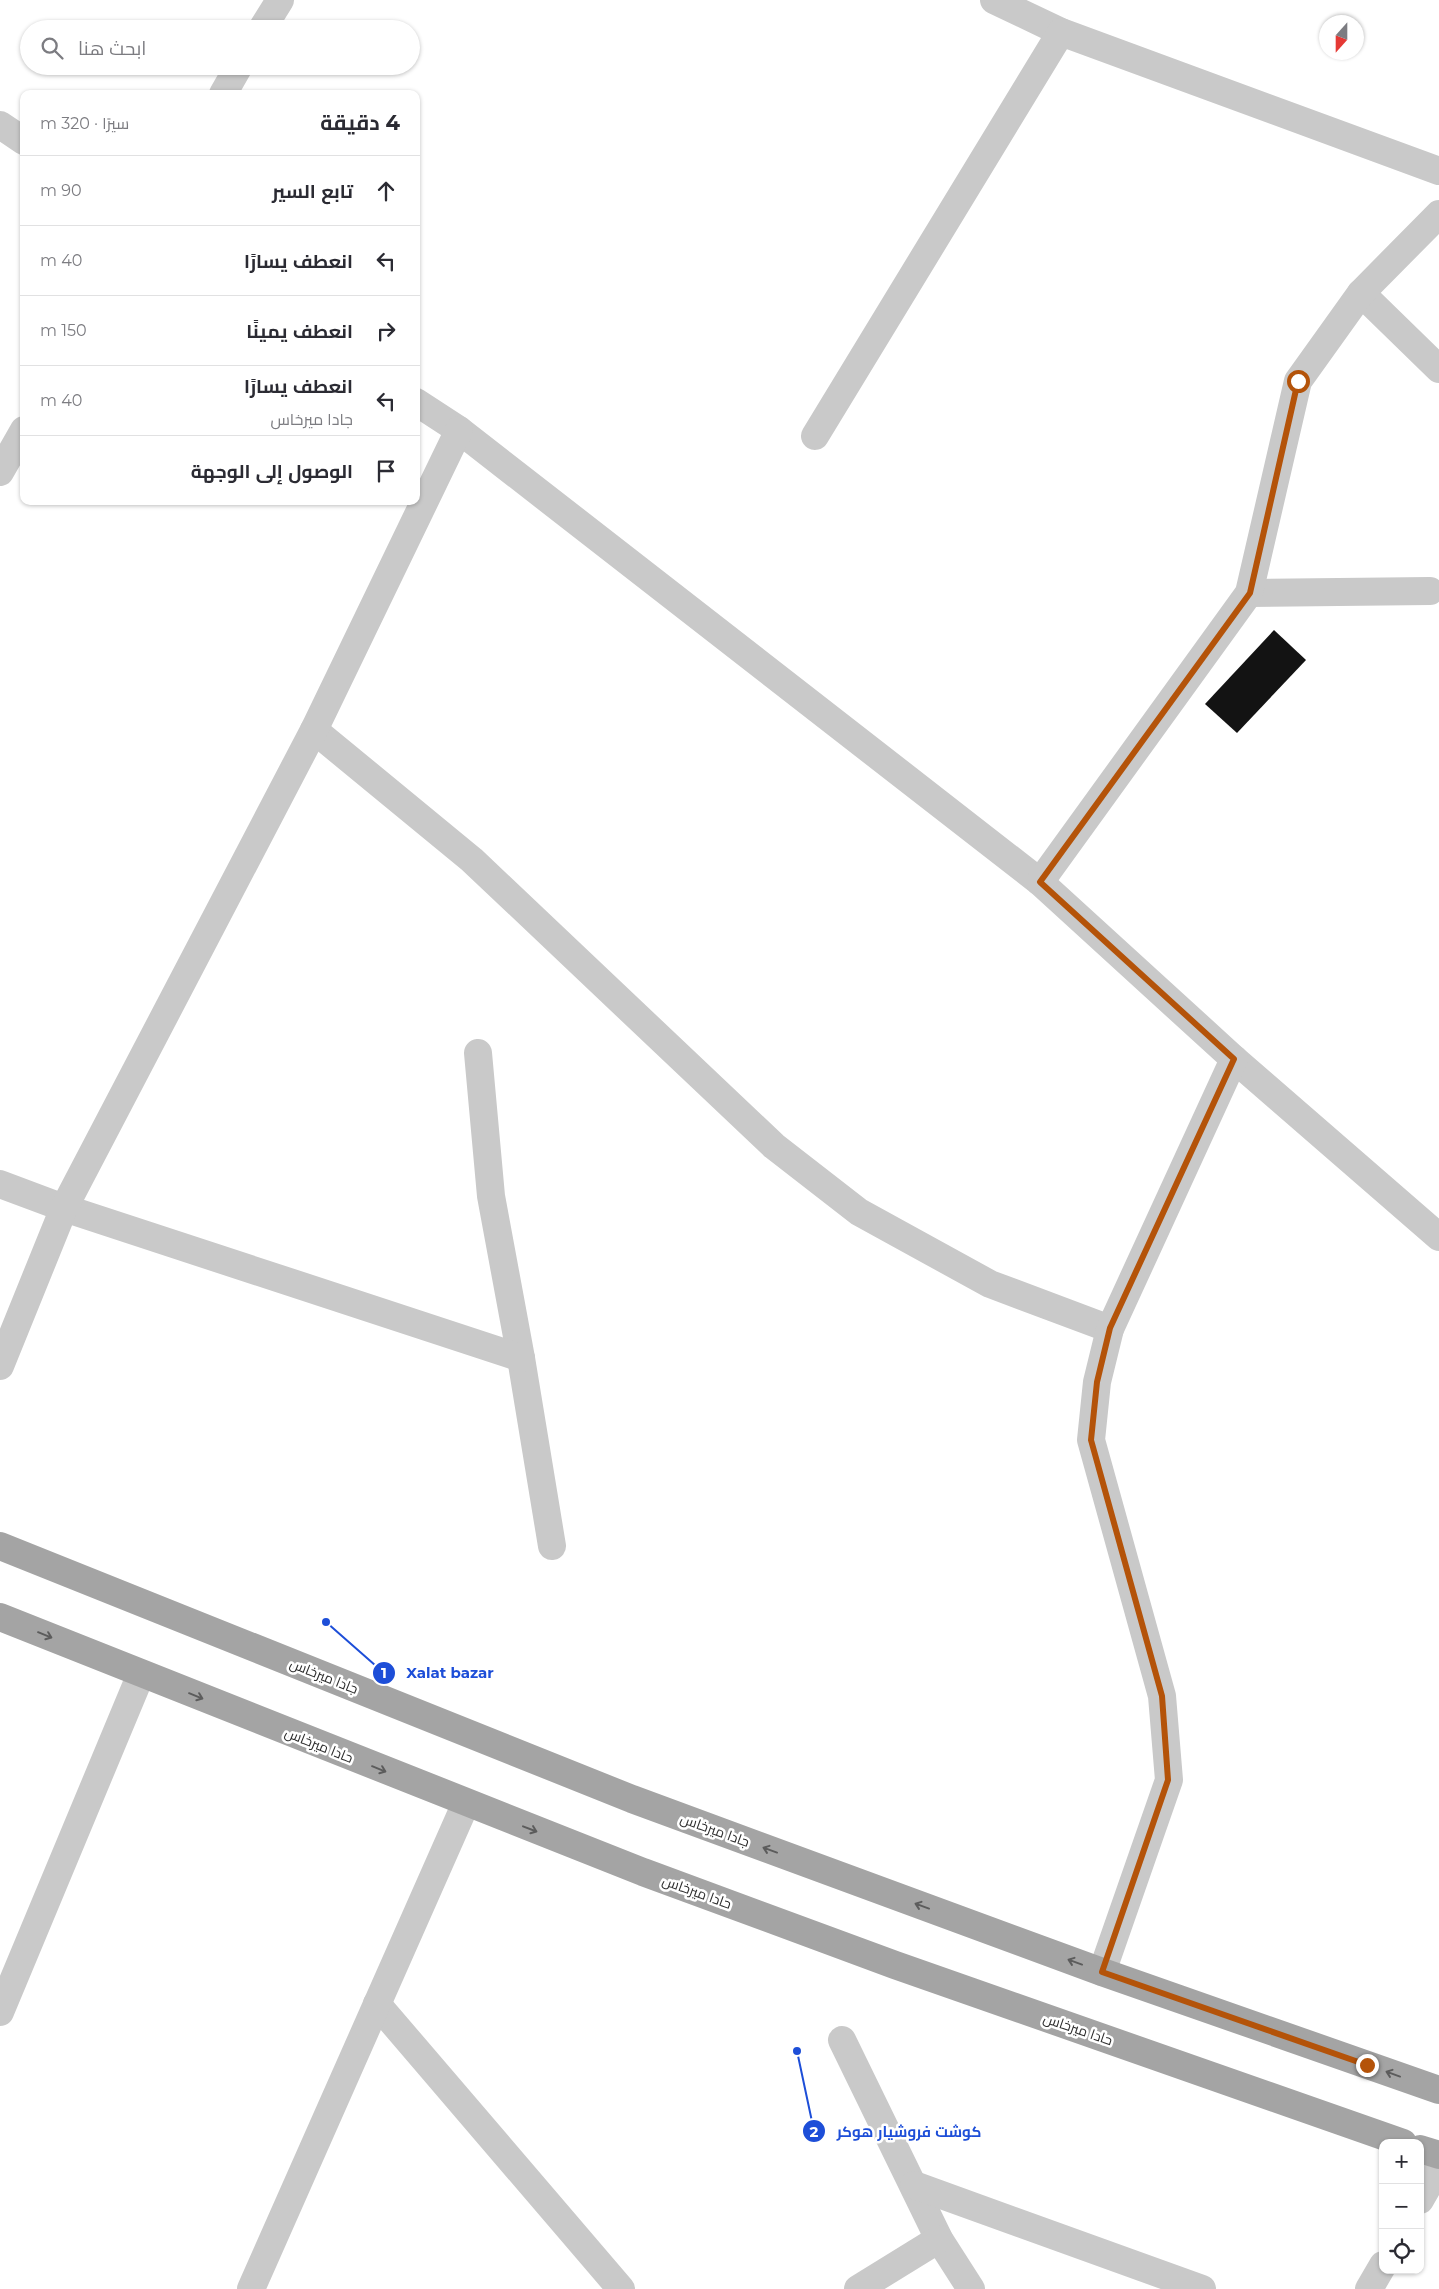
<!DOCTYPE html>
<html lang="ar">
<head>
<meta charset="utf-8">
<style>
  body { margin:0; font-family:Montserrat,Cairo,sans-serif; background:#f7f7f7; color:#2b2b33; direction:rtl }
  .controls { position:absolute; right:15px; bottom:15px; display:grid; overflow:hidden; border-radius:10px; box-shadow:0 1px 4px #0004 }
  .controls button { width:45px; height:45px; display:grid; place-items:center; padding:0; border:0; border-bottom:1px solid #e1e1e2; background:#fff; color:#2b2b33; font:25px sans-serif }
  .compass { position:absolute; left:1319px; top:15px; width:45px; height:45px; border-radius:50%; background:#fff; box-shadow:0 1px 4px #0004; rotate:201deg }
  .stop { position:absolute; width:15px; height:15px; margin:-11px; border:4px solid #b45309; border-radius:50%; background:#fff }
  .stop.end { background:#b45309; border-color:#fff; box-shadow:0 1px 5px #0008 }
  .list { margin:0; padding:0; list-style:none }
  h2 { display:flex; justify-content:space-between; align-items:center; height:65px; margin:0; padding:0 20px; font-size:21px }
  h2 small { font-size:16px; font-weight:400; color:#7c7c81 }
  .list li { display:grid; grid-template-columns:32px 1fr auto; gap:15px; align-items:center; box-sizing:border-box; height:70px; padding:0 20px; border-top:1px solid #e1e1e2 }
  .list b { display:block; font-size:19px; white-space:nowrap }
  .list p { margin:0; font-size:16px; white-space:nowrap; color:#7c7c81 }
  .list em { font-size:16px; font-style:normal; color:#7c7c81 }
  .icon { flex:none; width:28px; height:28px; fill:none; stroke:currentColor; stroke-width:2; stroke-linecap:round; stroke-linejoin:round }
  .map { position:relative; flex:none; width:1439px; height:2289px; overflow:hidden; direction:ltr }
  .search { position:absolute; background:#fff; box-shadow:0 1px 4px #0004; left:20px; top:20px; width:400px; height:55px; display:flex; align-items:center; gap:12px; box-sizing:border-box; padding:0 18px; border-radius:28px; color:#7c7c81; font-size:19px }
  .panel { position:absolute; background:#fff; box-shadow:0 1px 4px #0004; left:20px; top:90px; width:400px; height:415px; border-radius:10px; direction:rtl }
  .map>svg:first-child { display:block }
  .building { fill:#131313 }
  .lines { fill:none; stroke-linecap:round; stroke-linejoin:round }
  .street { stroke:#c9c9c9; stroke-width:28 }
  .primary { stroke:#a4a4a4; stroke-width:28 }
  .oneway { stroke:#5c5c5c }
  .route { stroke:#b45309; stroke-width:6 }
  .labels { text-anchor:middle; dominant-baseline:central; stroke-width:5; stroke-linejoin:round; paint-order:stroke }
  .street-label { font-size:14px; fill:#2c2c2c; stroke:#fff }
  .leader { fill:none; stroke:#1d4ed8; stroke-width:2 }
  .callout-dot { fill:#1d4ed8; stroke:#fff; stroke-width:2 }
  .mark-label { font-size:15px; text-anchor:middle; font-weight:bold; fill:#fff }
  .callout-label { font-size:15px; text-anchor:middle; font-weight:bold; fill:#1d4ed8; stroke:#fff; stroke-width:5; stroke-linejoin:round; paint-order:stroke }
</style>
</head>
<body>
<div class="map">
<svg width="1439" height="2289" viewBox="0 0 1439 2289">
  <rect width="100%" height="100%" fill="#fff"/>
  <polygon class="building" points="1274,630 1306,660 1237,733 1205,704"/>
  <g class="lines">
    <g class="street">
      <polyline points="994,0 1061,32 1439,171"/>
      <polyline points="262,29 280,0"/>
      <polyline points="223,94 239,66"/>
      <polyline points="0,125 24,141"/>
      <polyline points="1361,293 1439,369"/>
      <polyline points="416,402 459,430 1040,882 1234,1059 1439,1237"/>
      <polyline points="815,436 1061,32"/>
      <polyline points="0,472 24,430"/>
      <polyline points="1249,593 1430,591"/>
      <polyline points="314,730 472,860 774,1146 859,1212 990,1284 1110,1329"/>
      <polyline points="1040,882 1249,593 1298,381 1361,293 1439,214"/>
      <polyline points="478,1053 491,1196 521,1358 552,1546"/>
      <polyline points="0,1184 64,1208 521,1358"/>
      <polyline points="0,1366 64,1208 314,730 459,430"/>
      <polyline points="1102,1972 1169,1780 1162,1696 1091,1440 1097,1382 1110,1329 1234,1059"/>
      <polyline points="377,2004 621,2289"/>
      <polyline points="0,2012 141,1674"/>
      <polyline points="842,2040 939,2239 971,2289"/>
      <polyline points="914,2185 1202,2289"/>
      <polyline points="1420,2200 1439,2167"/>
      <polyline points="251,2289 466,1803"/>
      <polyline points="858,2289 939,2239"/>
      <polyline points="1369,2289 1383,2265"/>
    </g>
    <g class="primary">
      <polyline points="0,1546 632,1799 1102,1972 1439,2090"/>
      <polyline points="0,1617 643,1872 895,1965 1403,2143"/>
      <polyline points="1420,2149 1439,2155"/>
    </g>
  </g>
  <defs><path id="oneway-shaft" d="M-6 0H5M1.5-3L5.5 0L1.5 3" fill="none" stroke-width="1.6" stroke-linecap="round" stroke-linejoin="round" transform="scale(1.25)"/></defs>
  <g class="oneway">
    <use href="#oneway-shaft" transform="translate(45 1635) rotate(22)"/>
    <use href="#oneway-shaft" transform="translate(196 1696) rotate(22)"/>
    <use href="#oneway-shaft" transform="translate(379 1769) rotate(22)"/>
    <use href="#oneway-shaft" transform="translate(530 1829) rotate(21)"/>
    <use href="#oneway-shaft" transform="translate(770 1850) rotate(-160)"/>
    <use href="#oneway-shaft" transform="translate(922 1906) rotate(-160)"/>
    <use href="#oneway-shaft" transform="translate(1075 1962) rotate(-160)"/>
    <use href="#oneway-shaft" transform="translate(1393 2074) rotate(-160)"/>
  </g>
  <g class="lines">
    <polyline class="route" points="1298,381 1250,593 1040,882 1234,1059 1110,1328 1097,1382 1091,1440 1162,1696 1168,1780 1102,1972 1367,2065"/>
  </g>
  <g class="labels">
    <g class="street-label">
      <text transform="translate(324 1676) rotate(22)">جادا ميرخاس</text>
      <text transform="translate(319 1745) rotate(22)">حادا ميرخاس</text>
      <text transform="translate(715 1830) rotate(20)">جادا ميرخاس</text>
      <text transform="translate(697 1892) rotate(20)">حادا ميرخاس</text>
      <text transform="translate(1078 2029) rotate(19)">حادا ميرخاس</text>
    </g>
  </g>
  <path class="leader" d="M326 1622L384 1673M797 2051L814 2131"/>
  <g class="callout-dot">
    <circle cx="326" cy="1622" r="5"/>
    <circle cx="797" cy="2051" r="5"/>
    <circle cx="384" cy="1673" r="12"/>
    <circle cx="814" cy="2131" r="12"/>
  </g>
  <g class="mark-label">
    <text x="384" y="1678">1</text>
    <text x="814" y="2137">2</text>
  </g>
  <g class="callout-label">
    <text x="450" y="1678">Xalat bazar</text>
    <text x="909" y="2137">كوشت فروشيار هوكر</text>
  </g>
</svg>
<div class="controls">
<button>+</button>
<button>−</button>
<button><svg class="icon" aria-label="locate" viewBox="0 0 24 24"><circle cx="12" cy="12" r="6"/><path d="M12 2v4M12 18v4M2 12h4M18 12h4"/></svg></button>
</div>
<svg class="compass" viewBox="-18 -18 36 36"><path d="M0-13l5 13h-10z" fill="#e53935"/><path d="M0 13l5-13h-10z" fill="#7c7c81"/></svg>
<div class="stop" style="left:1298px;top:381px"></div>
<div class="stop end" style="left:1367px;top:2065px"></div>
<div class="search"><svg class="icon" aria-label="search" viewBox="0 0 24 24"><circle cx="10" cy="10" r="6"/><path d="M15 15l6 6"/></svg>ابحث هنا</div>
<section class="panel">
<h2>4 دقيقة<small>سيرًا · 320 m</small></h2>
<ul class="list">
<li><svg class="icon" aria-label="ahead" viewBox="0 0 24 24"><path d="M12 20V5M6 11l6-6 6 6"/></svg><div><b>تابع السير</b></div><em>90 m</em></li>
<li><svg class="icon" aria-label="left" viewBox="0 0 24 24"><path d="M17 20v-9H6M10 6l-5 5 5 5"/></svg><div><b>انعطف يسارًا</b></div><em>40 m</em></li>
<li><svg class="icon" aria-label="right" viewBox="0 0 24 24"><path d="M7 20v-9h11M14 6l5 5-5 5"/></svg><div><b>انعطف يمينًا</b></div><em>150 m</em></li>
<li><svg class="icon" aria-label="left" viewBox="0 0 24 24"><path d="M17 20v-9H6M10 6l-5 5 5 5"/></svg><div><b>انعطف يسارًا</b><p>جادا ميرخاس</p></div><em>40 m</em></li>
<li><svg class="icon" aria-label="arrive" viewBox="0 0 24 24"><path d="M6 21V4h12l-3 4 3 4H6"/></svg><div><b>الوصول إلى الوجهة</b></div></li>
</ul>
</section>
</div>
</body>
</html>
